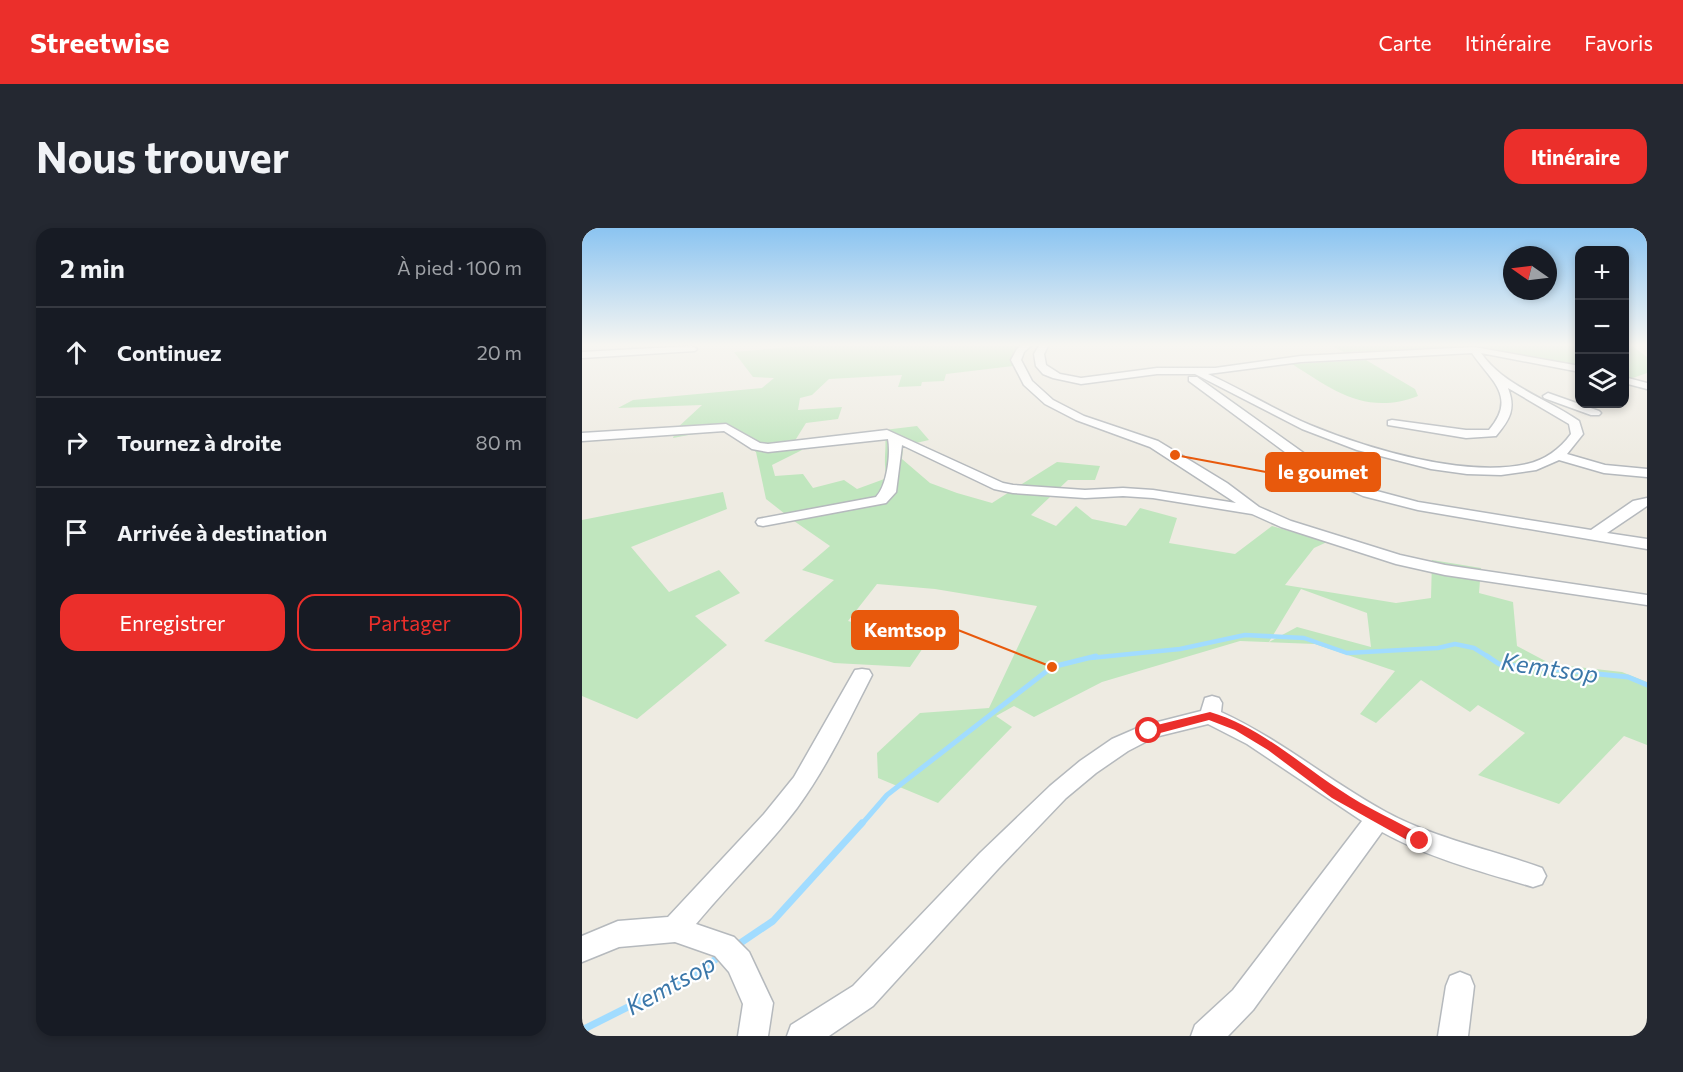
<!DOCTYPE html>
<html lang="fr">
<head>
<meta charset="utf-8">
<style>
  body { margin:0; font-family:Commissioner,sans-serif; background:#242831; color:#f1f3f6 }
  .controls { position:absolute; right:18px; top:18px; display:grid; overflow:hidden; border-radius:12px; box-shadow:0 3px 9px #0003 }
  .controls button { width:54px; height:54px; display:grid; place-items:center; padding:0; border:0; border-bottom:2px solid #363941; background:#171b24; color:#f1f3f6; font:30px sans-serif }
  .compass { position:absolute; left:921px; top:18px; width:54px; height:54px; border-radius:50%; background:#171b24; box-shadow:0 3px 9px #0003; rotate:284deg }
  .stop { position:absolute; width:18px; height:18px; margin:-14px; border:4px solid #eb2f2b; border-radius:50%; background:#fff }
  .stop.end { background:#eb2f2b; border-color:#fff; box-shadow:0 2px 6px #0008 }
  .list { margin:0; padding:0; list-style:none }
  h2 { display:flex; justify-content:space-between; align-items:center; height:78px; margin:0; padding:0 24px; font-size:26px }
  h2 small { font-size:20px; font-weight:400; color:#9ea1a6 }
  .list li { display:grid; grid-template-columns:39px 1fr auto; gap:18px; align-items:center; box-sizing:border-box; height:90px; padding:0 24px; border-top:2px solid #363941 }
  .list b { display:block; font-size:22px; white-space:nowrap }
  .list em { font-size:20px; font-style:normal; color:#9ea1a6 }
  .actions { display:flex; gap:12px; padding:18px 24px }
  .actions a { flex:1; padding:14px 0; border:2px solid #eb2f2b; border-radius:18px; text-align:center; font-size:21px; color:#eb2f2b }
  .actions .main { background:#eb2f2b; color:#fff }
  .icon { flex:none; width:33px; height:33px; fill:none; stroke:currentColor; stroke-width:2; stroke-linecap:round; stroke-linejoin:round }
  .map { position:relative; flex:none; width:1065px; height:808px; overflow:hidden; border-radius:18px }
  header { display:flex; align-items:center; gap:36px; box-sizing:border-box; height:84px; padding:0 30px; background:#eb2f2b; color:#fff }
  header strong { font-size:28px }
  nav { display:flex; gap:33px; margin-inline-start:auto; font-size:21px }
  .intro { display:flex; align-items:center; justify-content:space-between; box-sizing:border-box; height:144px; padding:0 36px }
  h1 { margin:0; font-size:42px }
  .button { padding:15px 27px; border-radius:18px; background:#eb2f2b; color:#fff; font-size:21px; font-weight:700 }
  main { display:flex; gap:36px; padding:0 36px }
  aside { flex:1; background:#171b24; border-radius:18px; box-shadow:0 3px 9px #0003 }
  .map>svg:first-child { display:block }
  .green { fill:#c0e6be; fill-rule:evenodd }
  .lines { fill:none; stroke-linecap:round; stroke-linejoin:round }
  .stream-far2 { stroke:#a1dcff; stroke-width:4.5 }
  .stream-far1 { stroke:#a1dcff; stroke-width:5 }
  .stream { stroke:#a1dcff; stroke-width:7 }
  .minor-casing { stroke:#b5b9bd; stroke-width:3 }
  .minor { fill:#fff; fill-rule:evenodd }
  .route { fill:#eb2f2b }
  .labels { text-anchor:middle; dominant-baseline:central; stroke-width:4.5; stroke-linejoin:round; paint-order:stroke }
  .near-water-label { font-size:24px; font-style:italic; fill:#3b77a9; stroke:#fff }
  .leader { fill:none; stroke:#e8590c; stroke-width:2 }
  .callout-dot { fill:#e8590c; stroke:#fff; stroke-width:2 }
  .callout { fill:#e8590c; stroke:#e8590c; stroke-width:2 }
  .callout-label { font-size:20px; text-anchor:middle; font-weight:bold; fill:#fff }
</style>
</head>
<body>
<header>
<strong>Streetwise</strong>
<nav><a>Carte</a><a>Itinéraire</a><a>Favoris</a></nav>
</header>
<div class="intro"><h1>Nous trouver</h1><a class="button">Itinéraire</a></div>
<main>
<aside>
<h2>2 min<small>À pied · 100 m</small></h2>
<ul class="list">
<li><svg class="icon" aria-label="ahead" viewBox="0 0 24 24"><path d="M12 20V5M6 11l6-6 6 6"/></svg><div><b>Continuez</b></div><em>20 m</em></li>
<li><svg class="icon" aria-label="right" viewBox="0 0 24 24"><path d="M7 20v-9h11M14 6l5 5-5 5"/></svg><div><b>Tournez à droite</b></div><em>80 m</em></li>
<li><svg class="icon" aria-label="arrive" viewBox="0 0 24 24"><path d="M6 21V4h12l-3 4 3 4H6"/></svg><div><b>Arrivée à destination</b></div></li>
</ul>
<div class="actions"><a class="main">Enregistrer</a><a>Partager</a></div>
</aside>
<div class="map">
<svg width="1065" height="808" viewBox="0 0 1065 808">
  <rect width="100%" height="100%" fill="#eeebe2"/>
  <g class="green">
    <path d="M 223,116 L 442,116 L 433,121 L 428,132 L 431,138 L 364,146 L 362,153 L 340,154 L 339,158 L 316,159 L 320,147 L 247,151 L 230,167 L 218,170 L 216,182 L 260,179 L 256,191 L 224,195 L 214,211 L 220,222 L 190,237 L 193,248 L 221,246 L 231,260 L 262,252 L 275,261 L 305,250 C 300,232 306,219 302,202 L 335,198 L 347,212 L 321,218 L 320,231 L 348,255 L 375,265 L 410,275 L 475,234 L 518,238 L 513,252 L 486,252 L 449,287 L 474,298 L 494,278 L 510,291 L 544,298 L 558,280 L 595,290 L 587,315 L 653,326 L 690,298 L 745,314 L 732,320 L 703,357 L 814,375 L 849,370 L 850,332 L 899,340 L 897,365 L 931,374 L 935,418 L 969,436 L 1040,444 L 1065,454 L 1065,517 L 1042,508 L 977,576 L 896,547 L 943,505 L 896,477 L 888,484 L 839,452 L 794,495 L 778,486 L 813,443 L 733,416 L 658,413 L 520,454 L 452,489 L 432,478 L 414,488 L 430,499 L 356,575 L 296,550 L 295,525 L 338,485 L 407,480 L 455,378 L 353,361 L 295,356 L 266,393 L 345,414 L 328,439 L 252,435 L 182,413 L 252,352 L 220,342 L 248,318 L 212,293 L 184,271 L 174,224 L 138,201 L 91,210 L 94,201 L 120,177 L 36,180 L 51,172 L 180,160 L 192,150 L 171,149 L 152,124 L 222,118 ZM 719,361 L 785,385 L 789,419 L 715,399 L 687,414 Z"/>
    <polygon points="746,116 879,116 878,119 762,124"/>
    <polygon points="897,116 997,116 997,140 902,119"/>
    <polygon points="1043,116 1049,117 1065,129 1065,145 1048,151 1043,150"/>
    <path d="M 784,132 L 833,161 L 836,168 C 784,188 751,162 710,136 Z"/>
    <polygon points="141,264 145,281 49,319 87,364 137,342 158,365 113,388 145,417 55,491 0,468 0,292"/>
  </g>
  <g class="lines">
    <polyline class="stream-far2" points="508,430 598,421 663,407 722,410 765,425 856,420 873,416 892,420 908,430"/>
    <g class="stream-far1">
      <polyline points="905,428 917,436 1046,449 1065,457"/>
      <polyline points="279,597 305,567 470,439 514,428"/>
    </g>
    <g class="stream">
      <polyline points="154,718 191,693 280,595"/>
      <polyline points="0,802 112,746 140,727"/>
    </g>
    <g class="minor-casing">
      <g id="minor">
        <path d="M 441,116 L 451,116 L 442,124 L 439,132 L 450,153 L 471,172 L 502,188 L 576,213 L 645,255 L 677,279 L 709,293 L 818,327 L 863,337 L 1065,367 L 1065,377 L 863,347 L 814,336 L 699,299 L 670,286 L 571,270 L 541,268 L 503,270 L 431,265 L 412,261 L 320,217 L 314,264 L 304,275 L 181,298 L 176,297 L 174,294 L 176,291 L 294,269 C 305,258 309,226 306,211 L 186,224 L 170,221 L 142,203 L 0,213 L 0,205 L 144,196 L 178,215 L 186,216 L 305,202 L 421,255 L 431,257 L 503,262 L 541,260 L 571,262 L 654,275 L 568,219 L 494,192 L 463,176 L 442,157 L 429,132 L 435,121 Z"/>
        <path d="M 458,116 L 467,116 L 462,126 L 464,137 L 478,146 L 499,150 L 575,140 L 633,140 L 719,128 L 892,119 L 998,138 L 998,144 L 899,125 C 922,158 964,170 997,193 L 1001,206 L 985,226 L 1023,237 L 1065,241 L 1065,249 L 1022,245 L 977,232 L 954,242 L 919,247 L 885,246 L 849,241 L 775,222 L 720,201 L 613,146 L 575,146 L 499,156 L 471,150 L 461,146 L 454,138 L 452,126 ZM 890,125 C 908,152 936,168 907,202 L 884,202 L 810,192 L 806,193 L 806,197 L 884,210 L 914,208 C 928,191 934,181 926,160 L 987,196 L 989,206 C 978,221 963,232 945,236 C 883,250 786,221 728,197 C 693,182 661,162 626,146 L 719,134 Z"/>
        <polygon points="110,118 115,121 113,123 0,130 0,124"/>
        <polygon points="607,149 615,149 744,241 791,262 836,274 1009,302 1051,273 1065,270 1065,278 1025,305 1065,311 1065,321 836,282 781,268 734,247 607,153"/>
        <polygon points="1042,149 1065,155 1065,161 1042,155"/>
        <polygon points="966,165 1017,183 1019,185 1017,187 1009,187 962,170 961,168"/>
        <path d="M 280,441 L 287,442 L 290,447 C 267,492 245,539 215,580 C 184,621 147,656 114,696 L 152,709 L 167,724 L 191,775 L 186,808 L 156,808 L 161,776 L 147,744 L 133,728 L 93,714 L 37,719 L 0,734 L 0,708 L 36,693 L 86,689 L 182,586 L 212,549 L 273,442 Z"/>
        <path d="M 630,468 L 637,470 L 640,475 L 639,484 C 698,511 747,553 804,584 C 854,611 908,621 960,640 L 964,648 L 960,656 L 951,659 C 900,644 847,630 800,604 L 671,782 L 646,808 L 609,808 L 613,797 L 651,762 L 780,593 L 665,516 L 626,496 L 573,509 L 546,523 L 514,545 L 484,570 L 416,641 L 291,778 L 247,808 L 205,808 L 209,797 L 271,758 L 398,625 L 468,558 L 498,533 L 530,511 L 560,498 L 619,483 L 623,470 Z"/>
        <polygon points="878,744 888,748 892,758 886,808 856,808 864,758 868,748"/>
      </g>
    </g>
    <use href="#minor" class="minor"/>
  </g>
  <linearGradient id="sky" x2="0" y2="1"><stop stop-color="#8bc4f1"/><stop offset="0.51" stop-color="#f7f6f2"/><stop offset="1" stop-color="#f7f6f2" stop-opacity="0"/></linearGradient>
  <rect width="1065" height="229" fill="url(#sky)"/>
  <path class="route" d="M 628,484 C 678,499 715,534 758,562 C 784,580 815,593 843,609 L 845,613 L 843,617 L 834,617 L 750,570 L 686,522 L 653,502 L 627,492 L 567,508 L 561,503 L 567,499 Z"/>
  <g class="labels">
    <g class="near-water-label">
      <text transform="translate(968 439) rotate(8)">Kemtsop</text>
      <text transform="translate(88 756) rotate(-29)">Kemtsop</text>
    </g>
  </g>
  <path class="leader" d="M593 227L684 244M470 439L376 402"/>
  <g class="callout-dot">
    <circle cx="593" cy="227" r="6"/>
    <circle cx="470" cy="439" r="6"/>
  </g>
  <g class="callout">
    <rect x="684" y="225" width="114" height="38" rx="6"/>
    <rect x="270" y="383" width="106" height="38" rx="6"/>
  </g>
  <g class="callout-label">
    <text x="741" y="251">le goumet</text>
    <text x="323" y="409">Kemtsop</text>
  </g>
</svg>
<div class="controls">
<button>+</button>
<button>−</button>
<button><svg class="icon" aria-label="layers" viewBox="0 0 24 24"><path d="M12 4l9 5-9 5-9-5zM3 14l9 5 9-5"/></svg></button>
</div>
<svg class="compass" viewBox="-18 -18 36 36"><path d="M0-13l5 13h-10z" fill="#e53935"/><path d="M0 13l5-13h-10z" fill="#9ea1a6"/></svg>
<div class="stop" style="left:567px;top:503px"></div>
<div class="stop end" style="left:838px;top:613px"></div>
</div>
</main>
</body>
</html>
